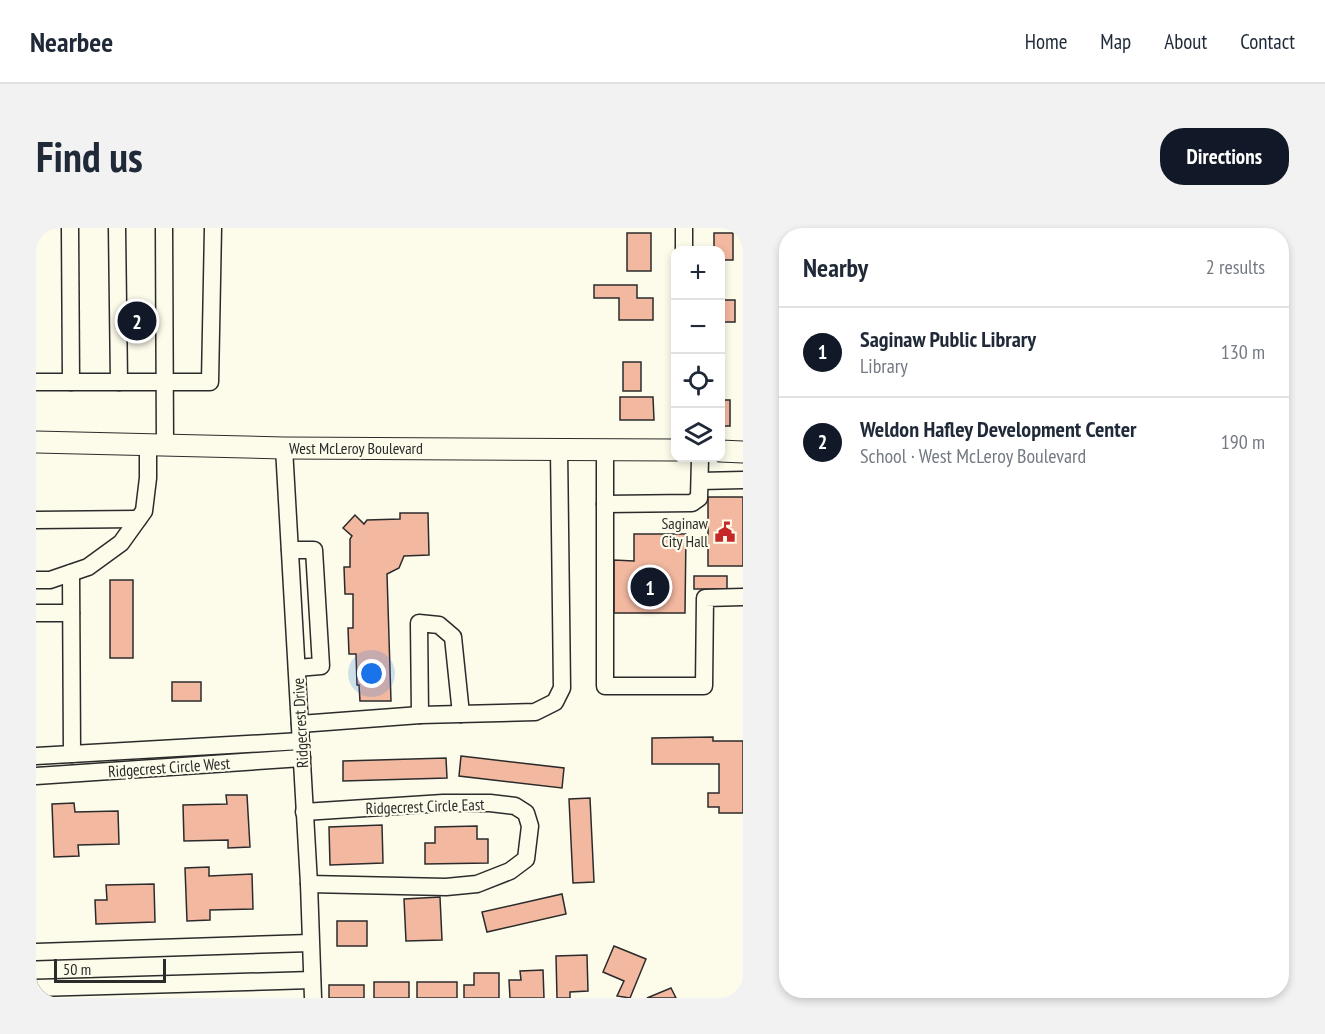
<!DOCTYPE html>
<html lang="en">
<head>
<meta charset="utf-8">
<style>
  body { margin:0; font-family:"PT Sans Narrow",sans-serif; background:#f2f2f3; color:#1f2937 }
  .controls { position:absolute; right:18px; top:18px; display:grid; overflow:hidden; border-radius:12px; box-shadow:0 3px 9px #0003 }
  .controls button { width:54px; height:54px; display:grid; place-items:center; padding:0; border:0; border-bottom:2px solid #e0e1e3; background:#fff; color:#1f2937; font:30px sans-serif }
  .scale { position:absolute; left:18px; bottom:15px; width:112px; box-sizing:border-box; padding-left:6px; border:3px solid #2b2b2b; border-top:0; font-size:16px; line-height:21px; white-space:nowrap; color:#2b2b2b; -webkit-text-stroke:4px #fdfbea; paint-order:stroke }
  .you { position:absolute; left:336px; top:446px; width:21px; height:21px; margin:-15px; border:4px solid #fff; border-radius:50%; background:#1a73e8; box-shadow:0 0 0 9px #1a73e833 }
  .badge { display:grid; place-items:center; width:39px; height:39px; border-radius:50%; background:#111827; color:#fff; font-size:20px; font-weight:700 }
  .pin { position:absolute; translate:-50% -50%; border:3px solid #fff; box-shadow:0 2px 6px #0006 }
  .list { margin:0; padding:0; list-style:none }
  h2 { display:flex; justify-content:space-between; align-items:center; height:78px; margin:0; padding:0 24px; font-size:26px }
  h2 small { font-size:20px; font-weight:400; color:#747a83 }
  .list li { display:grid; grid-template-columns:39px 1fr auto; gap:18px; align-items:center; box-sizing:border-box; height:90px; padding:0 24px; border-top:2px solid #e0e1e3 }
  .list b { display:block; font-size:22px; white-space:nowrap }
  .list p { margin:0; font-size:20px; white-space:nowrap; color:#747a83 }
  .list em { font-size:20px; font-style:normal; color:#747a83 }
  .icon { flex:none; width:33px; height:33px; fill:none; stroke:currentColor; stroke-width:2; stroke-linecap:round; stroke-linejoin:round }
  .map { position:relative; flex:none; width:707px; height:770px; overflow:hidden; border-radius:24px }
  header { display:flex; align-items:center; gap:36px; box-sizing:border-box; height:84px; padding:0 30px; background:#fff; border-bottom:2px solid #e0e1e3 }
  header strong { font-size:28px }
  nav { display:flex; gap:33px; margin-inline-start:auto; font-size:21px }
  .intro { display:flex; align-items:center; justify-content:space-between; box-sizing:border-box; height:144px; padding:0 36px }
  h1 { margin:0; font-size:42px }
  .button { padding:15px 27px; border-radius:24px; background:#111827; color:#fff; font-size:21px; font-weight:700 }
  main { display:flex; gap:36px; padding:0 36px }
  aside { flex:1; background:#fff; border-radius:24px; box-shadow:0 3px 9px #0003 }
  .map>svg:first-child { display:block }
  .building { fill:#f2b8a0; stroke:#2b2b2b; stroke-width:1.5 }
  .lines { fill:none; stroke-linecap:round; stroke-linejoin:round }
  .minor-casing { stroke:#2b2b2b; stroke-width:19 }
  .major-casing { stroke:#2b2b2b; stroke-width:23 }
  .minor { stroke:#fdfbea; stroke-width:16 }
  .major { stroke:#fdfbea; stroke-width:21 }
  .labels { text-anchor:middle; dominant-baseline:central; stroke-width:4.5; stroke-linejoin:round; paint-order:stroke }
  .street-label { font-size:16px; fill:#2b2b2b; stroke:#fdfbea }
  .poi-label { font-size:16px; fill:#2b2b2b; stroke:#fdfbea; text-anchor:end }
</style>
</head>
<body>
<header>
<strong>Nearbee</strong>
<nav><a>Home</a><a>Map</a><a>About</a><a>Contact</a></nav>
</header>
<div class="intro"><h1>Find us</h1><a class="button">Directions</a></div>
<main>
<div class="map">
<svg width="707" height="770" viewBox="0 0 707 770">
  <rect width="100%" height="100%" fill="#fdfbea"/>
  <g class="building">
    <rect x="591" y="5" width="24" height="38"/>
    <polygon points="678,5 697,5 697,32 684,32 684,22 678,22"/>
    <polygon points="558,57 601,57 601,70 617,70 617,92 583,92 583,70 558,70"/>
    <rect x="684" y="72" width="15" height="22"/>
    <rect x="587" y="134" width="18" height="29"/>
    <polygon points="584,169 617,169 618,192 584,192"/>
    <rect x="684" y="172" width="10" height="26"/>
    <rect x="672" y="269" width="35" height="69"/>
    <polygon points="364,285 392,285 393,327 368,328 363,340 351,346 355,473 324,473 323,457 321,457 320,426 313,426 312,400 317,400 317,366 309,366 308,339 314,339 314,311 316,308 307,300 319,287 328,296 331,292 364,291"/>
    <polygon points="598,306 650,306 649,385 578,385 578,332 598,333"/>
    <rect x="658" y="348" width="33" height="13"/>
    <rect x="74" y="352" width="23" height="78"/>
    <rect x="136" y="454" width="29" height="19"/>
    <polygon points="677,509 677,513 707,513 707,585 683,585 683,579 672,579 672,565 683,565 683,536 616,536 616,510"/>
    <polygon points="425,528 528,540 526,560 423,548"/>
    <polygon points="410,530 411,550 307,553 307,533"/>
    <polygon points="190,567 211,567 214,619 192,620 192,612 148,613 147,577 191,576"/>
    <polygon points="554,570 558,654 537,655 533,571"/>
    <polygon points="38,575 39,584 82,583 83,616 42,617 43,628 18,629 16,576"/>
    <polygon points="346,597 347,635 294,637 293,599"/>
    <polygon points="441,598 441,611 452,611 452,635 389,636 389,615 399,615 399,599"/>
    <polygon points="173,639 173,648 216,646 217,681 174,682 174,692 151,693 149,640"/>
    <polygon points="118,656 119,694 60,696 59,672 71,672 70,657"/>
    <polygon points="526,666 530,686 451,704 446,684"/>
    <polygon points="404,669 406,712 370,713 368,671"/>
    <rect x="301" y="693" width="30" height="25"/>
    <polygon points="578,718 610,731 594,770 581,768 588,753 567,744"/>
    <polygon points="551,727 552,763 534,764 534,770 521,770 520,728"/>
    <polygon points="507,742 508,770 474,770 473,752 485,752 484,743"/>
    <polygon points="438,745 463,745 463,770 428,770 428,757 438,757"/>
    <rect x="338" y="754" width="35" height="16"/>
    <rect x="381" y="754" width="40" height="16"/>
    <rect x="293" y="757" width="35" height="13"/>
    <polygon points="635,760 640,770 611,770"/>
  </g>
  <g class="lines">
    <g class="minor-casing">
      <g id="minor">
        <polyline points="34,0 35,154"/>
        <polyline points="81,0 83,154"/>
        <polyline points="128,0 129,217"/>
        <polyline points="648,0 648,22"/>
        <polyline points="0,154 174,154 177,0"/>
        <polyline points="248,220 273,656 277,770"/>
        <polyline points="569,222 569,458 668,458 669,370 707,369"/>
        <polyline points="664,253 707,252"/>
        <polyline points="569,276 656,275 663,270 664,230"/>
        <polyline points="0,292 102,291"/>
        <polyline points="254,322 278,322 285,438 261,440"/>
        <polyline points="35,345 36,526"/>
        <polyline points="0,352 14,352 52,339 85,315 108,283 112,250 112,216"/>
        <polyline points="0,385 35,385"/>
        <polyline points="384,487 383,395 403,397 417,409 425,486"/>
        <polyline points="264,496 384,487 499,484 519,474 526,460 523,221"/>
        <polyline points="0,528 265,513"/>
        <polyline points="0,548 266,530"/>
        <polyline points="268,584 407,575 454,575 479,578 490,585 494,598 490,631 474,643 441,656 410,659 273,656"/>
        <polyline points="0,724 274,715"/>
        <polyline points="0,760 276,752"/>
      </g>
    </g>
    <g class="major-casing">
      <g id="major">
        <polyline points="0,214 248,220 640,222"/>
        <polyline points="684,223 707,224"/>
      </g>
    </g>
    <use href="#minor" class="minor"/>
    <use href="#major" class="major"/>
  </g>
  <defs>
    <g id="civic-bare" transform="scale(1.62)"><path d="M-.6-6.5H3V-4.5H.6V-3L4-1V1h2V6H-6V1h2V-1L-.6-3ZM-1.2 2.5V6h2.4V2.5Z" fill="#c62828" stroke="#fdfbea" stroke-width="2.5" paint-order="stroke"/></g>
  </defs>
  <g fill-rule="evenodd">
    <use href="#civic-bare" x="689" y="304"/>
  </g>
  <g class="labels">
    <g class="street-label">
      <text x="320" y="220">West McLeroy Boulevard</text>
      <text transform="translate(264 495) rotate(-93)">Ridgecrest Drive</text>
      <text transform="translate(133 539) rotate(-4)">Ridgecrest Circle West</text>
      <text transform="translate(389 578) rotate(-2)">Ridgecrest Circle East</text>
    </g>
    <g class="poi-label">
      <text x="672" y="295">Saginaw<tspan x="672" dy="18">City Hall</tspan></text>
    </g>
  </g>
</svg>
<div class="controls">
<button>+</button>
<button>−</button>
<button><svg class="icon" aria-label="locate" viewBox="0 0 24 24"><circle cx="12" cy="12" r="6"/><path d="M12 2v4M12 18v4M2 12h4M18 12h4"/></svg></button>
<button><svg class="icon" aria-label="layers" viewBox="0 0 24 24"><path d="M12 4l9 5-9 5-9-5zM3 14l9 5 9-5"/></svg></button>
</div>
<div class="scale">50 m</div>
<div class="you"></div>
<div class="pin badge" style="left:614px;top:359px">1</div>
<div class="pin badge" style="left:101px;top:93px">2</div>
</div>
<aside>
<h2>Nearby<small>2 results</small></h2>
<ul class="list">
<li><span class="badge">1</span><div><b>Saginaw Public Library</b><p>Library</p></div><em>130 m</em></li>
<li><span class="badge">2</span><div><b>Weldon Hafley Development Center</b><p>School · West McLeroy Boulevard</p></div><em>190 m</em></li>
</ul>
</aside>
</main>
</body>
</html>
